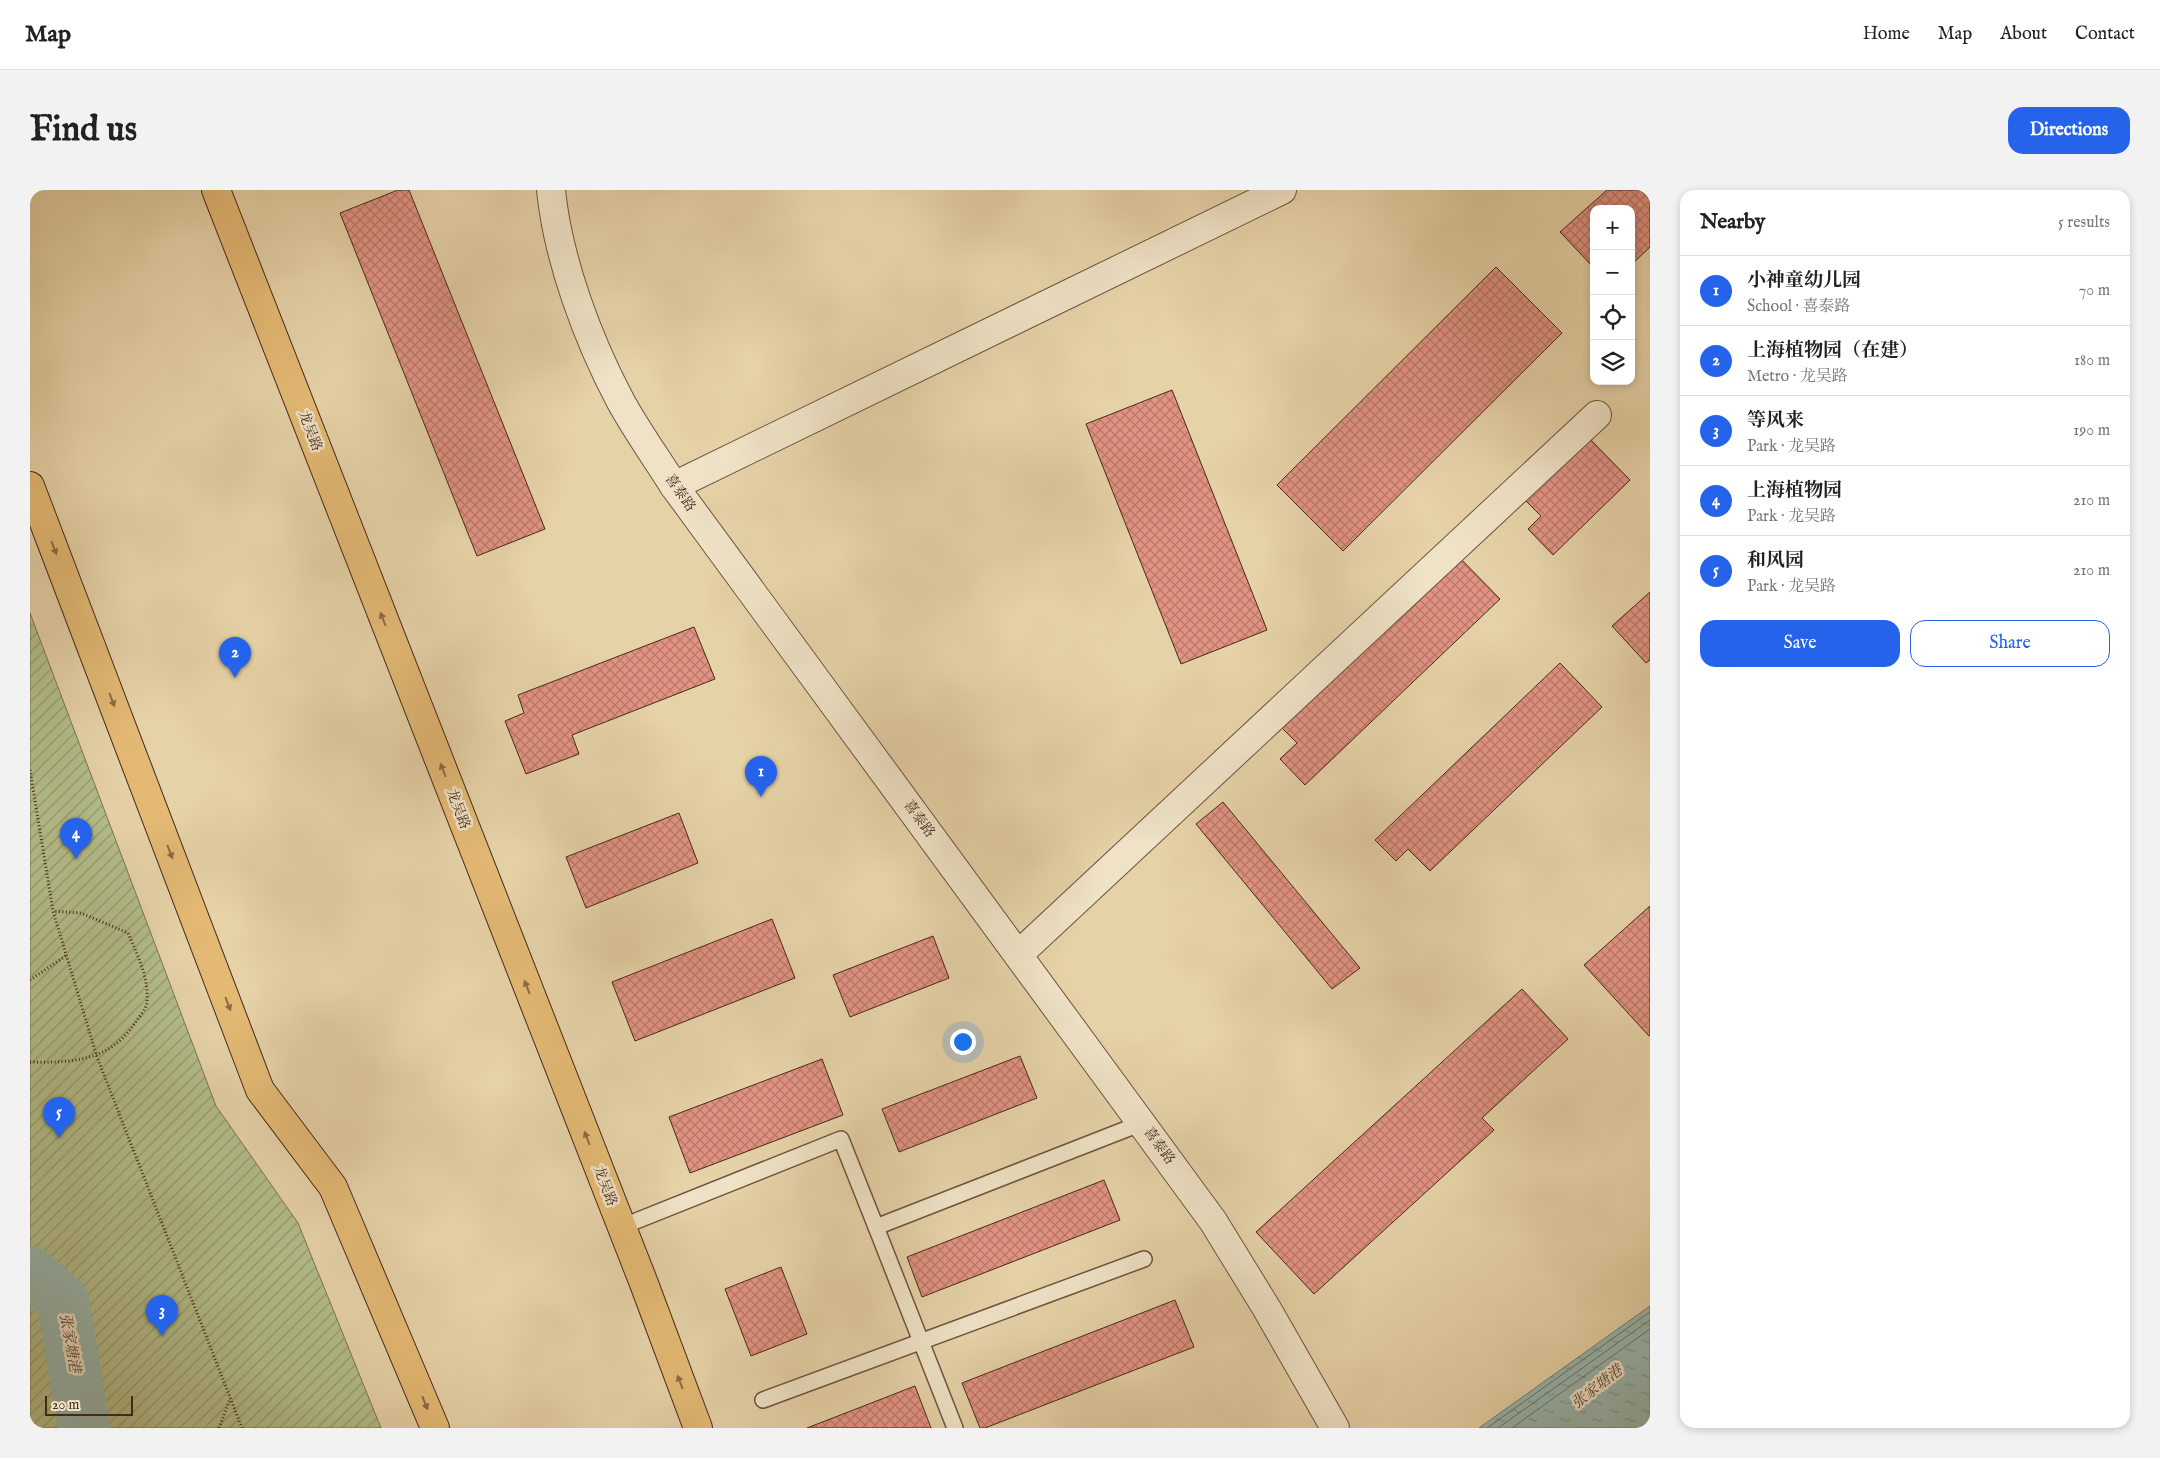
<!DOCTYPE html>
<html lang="en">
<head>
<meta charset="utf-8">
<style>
  body { margin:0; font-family:"IM FELL English","Noto Serif SC",serif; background:#f2f2f2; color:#222 }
  .controls { position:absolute; right:15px; top:15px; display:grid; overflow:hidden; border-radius:10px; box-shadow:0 2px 8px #0003 }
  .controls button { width:45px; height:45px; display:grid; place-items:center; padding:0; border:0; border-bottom:1px solid #e0e0e0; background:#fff; color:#222; font:25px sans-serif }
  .scale { position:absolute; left:15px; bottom:12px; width:88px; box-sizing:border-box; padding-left:5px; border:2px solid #46291d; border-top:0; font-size:14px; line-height:18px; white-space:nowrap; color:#46291d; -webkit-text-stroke:4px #efe2c6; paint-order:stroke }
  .you { position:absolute; left:932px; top:851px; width:18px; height:18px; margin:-12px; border:4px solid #fff; border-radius:50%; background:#1a73e8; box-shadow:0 0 0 8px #1a73e833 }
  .badge { display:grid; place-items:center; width:32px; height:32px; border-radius:50%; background:#2563eb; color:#fff; font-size:16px; font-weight:700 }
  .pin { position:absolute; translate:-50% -41px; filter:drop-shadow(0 1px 2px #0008) }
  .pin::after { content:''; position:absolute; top:26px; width:18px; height:15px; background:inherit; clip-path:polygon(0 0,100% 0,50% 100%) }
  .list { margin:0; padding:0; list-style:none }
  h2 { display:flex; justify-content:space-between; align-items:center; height:65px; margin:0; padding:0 20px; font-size:21px }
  h2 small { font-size:16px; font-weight:400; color:#767676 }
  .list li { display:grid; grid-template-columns:32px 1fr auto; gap:15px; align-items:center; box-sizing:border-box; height:70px; padding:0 20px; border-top:1px solid #e0e0e0 }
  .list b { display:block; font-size:19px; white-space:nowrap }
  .list p { margin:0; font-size:16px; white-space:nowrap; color:#767676 }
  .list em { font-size:16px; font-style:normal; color:#767676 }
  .actions { display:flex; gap:10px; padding:15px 20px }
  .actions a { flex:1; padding:11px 0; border:1px solid #2563eb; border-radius:15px; text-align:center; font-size:18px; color:#2563eb }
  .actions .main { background:#2563eb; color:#fff }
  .icon { flex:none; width:28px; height:28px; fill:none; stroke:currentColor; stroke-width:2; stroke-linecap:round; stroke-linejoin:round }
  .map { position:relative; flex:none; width:1620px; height:1238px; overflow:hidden; border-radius:15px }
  header { display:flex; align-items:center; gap:30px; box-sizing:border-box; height:70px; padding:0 25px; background:#fff; border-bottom:1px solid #e0e0e0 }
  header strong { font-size:24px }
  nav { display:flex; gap:28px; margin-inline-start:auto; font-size:18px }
  .intro { display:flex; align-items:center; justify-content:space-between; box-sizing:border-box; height:120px; padding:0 30px }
  h1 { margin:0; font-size:35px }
  .button { padding:12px 22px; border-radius:15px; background:#2563eb; color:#fff; font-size:18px; font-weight:700 }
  main { display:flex; gap:30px; padding:0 30px }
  aside { flex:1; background:#fff; border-radius:15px; box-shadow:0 2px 8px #0003 }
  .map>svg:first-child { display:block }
  .garden { fill:url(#garden-furrows); stroke:#7c7353 }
  .water { fill:url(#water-ripples); stroke:#777e74 }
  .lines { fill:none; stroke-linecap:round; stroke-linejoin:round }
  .shore { stroke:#6e7066; stroke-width:1 }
  .river { stroke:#97b6ae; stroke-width:52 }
  .building { fill:url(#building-cross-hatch); stroke:#46291d }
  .service-casing { stroke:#6e5340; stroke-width:18 }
  .minor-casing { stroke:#6e5340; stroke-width:30 }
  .primary-casing { stroke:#46291d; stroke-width:30 }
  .path { stroke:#46291d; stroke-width:3; stroke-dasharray:1 2.5; stroke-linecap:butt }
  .service { stroke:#efe2c6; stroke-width:15 }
  .minor { stroke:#efe2c6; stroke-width:28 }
  .primary { stroke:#e3b974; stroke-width:28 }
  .oneway { fill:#8d6a44 }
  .labels { text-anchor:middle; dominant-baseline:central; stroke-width:5; stroke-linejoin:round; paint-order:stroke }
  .street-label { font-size:14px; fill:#46291d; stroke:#efe2c6 }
  .water-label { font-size:15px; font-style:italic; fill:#56453a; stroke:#efe2c6 }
</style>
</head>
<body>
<header>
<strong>Map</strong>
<nav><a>Home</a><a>Map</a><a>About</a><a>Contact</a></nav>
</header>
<div class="intro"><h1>Find us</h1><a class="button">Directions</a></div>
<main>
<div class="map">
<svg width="1620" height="1238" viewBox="0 0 1620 1238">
  <defs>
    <pattern id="garden-furrows" width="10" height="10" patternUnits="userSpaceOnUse" patternTransform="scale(1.25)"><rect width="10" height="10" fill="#b3bd89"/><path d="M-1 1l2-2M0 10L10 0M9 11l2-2" fill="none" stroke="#939a6f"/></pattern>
    <pattern id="water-ripples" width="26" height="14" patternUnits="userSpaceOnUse" patternTransform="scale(1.25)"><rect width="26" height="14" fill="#97b6ae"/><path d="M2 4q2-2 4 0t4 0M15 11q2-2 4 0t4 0" fill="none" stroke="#7d948d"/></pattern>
    <pattern id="building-cross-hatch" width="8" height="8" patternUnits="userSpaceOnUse" patternTransform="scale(1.25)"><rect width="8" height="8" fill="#e29382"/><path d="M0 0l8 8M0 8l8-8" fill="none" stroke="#b9786a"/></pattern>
  </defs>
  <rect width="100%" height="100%" fill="#e6d2a7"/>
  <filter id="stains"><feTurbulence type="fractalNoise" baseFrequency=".004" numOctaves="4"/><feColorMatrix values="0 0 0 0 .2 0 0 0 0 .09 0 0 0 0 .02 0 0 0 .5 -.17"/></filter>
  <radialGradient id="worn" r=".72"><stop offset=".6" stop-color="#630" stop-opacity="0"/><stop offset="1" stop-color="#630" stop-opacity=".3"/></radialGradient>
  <polygon class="garden" points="0,423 186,916 268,1033 351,1238 0,1238"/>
  <polygon class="water" points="1620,1116 1620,1233 1612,1238 1449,1238"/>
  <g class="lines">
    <g class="shore">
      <polyline points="1457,1238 1620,1122"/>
      <polyline points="1468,1238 1620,1130"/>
      <polyline points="1482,1238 1620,1139"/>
    </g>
    <polyline class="river" points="0,1082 33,1110 54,1238"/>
  </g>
  <g class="building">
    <polygon points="368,0 379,0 515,339 447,366 310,23"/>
    <polygon points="1577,0 1620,0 1620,57 1601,75 1601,19 1564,19 1564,78 1530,42"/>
    <polygon points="1466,77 1532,143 1313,361 1247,295"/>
    <polygon points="1142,200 1237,440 1151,474 1056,234"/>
    <polygon points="1555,244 1600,290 1523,365 1498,339 1511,326 1491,306"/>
    <polygon points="1427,365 1470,409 1275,595 1250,569 1267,553 1249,535"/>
    <polygon points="1620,402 1620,470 1616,473 1582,436"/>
    <polygon points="664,437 685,489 542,545 549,564 496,584 475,531 494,523 488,505"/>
    <polygon points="1530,473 1572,517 1400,681 1378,659 1366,671 1345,650"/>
    <polygon points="1193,612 1330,778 1302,799 1166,634"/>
    <polygon points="649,623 668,673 556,718 536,667"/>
    <polygon points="1620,716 1620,845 1619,846 1554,775"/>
    <polygon points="742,729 765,788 605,851 582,792"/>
    <polygon points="903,746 919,788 820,827 803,785"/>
    <polygon points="1492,799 1538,849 1452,928 1464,940 1284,1104 1226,1042"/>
    <polygon points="990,866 1007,908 869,962 852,919"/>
    <polygon points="792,869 813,925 660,983 639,927"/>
    <polygon points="1074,990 1090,1030 892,1107 877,1067"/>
    <polygon points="751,1077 777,1144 721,1166 695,1099"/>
    <polygon points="1145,1110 1164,1157 955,1238 950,1238 932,1193"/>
    <polygon points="885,1196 901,1238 777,1238"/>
  </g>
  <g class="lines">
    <g class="service-casing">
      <g id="service">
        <polyline points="591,1037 811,949 846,1037"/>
        <polyline points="733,1210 1114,1069"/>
        <polyline points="925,1238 846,1037 1112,933"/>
      </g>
    </g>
    <g class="minor-casing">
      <g id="minor">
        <path d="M 521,0 C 528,70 558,150 591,212 C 607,241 627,269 644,296 L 1183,1031 L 1237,1119 L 1305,1238"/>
        <polyline points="644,296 1252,0"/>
        <polyline points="989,764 1567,225"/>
      </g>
    </g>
    <g class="primary-casing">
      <g id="primary">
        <polyline points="186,0 613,1091 668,1238"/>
        <polyline points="0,296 230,900 303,997 405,1238"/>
      </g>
    </g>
    <g class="path">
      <polyline points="0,580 23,721 67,867 212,1238"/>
      <polyline points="0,790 37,765"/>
      <path d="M 0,872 C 42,873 80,871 105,833 C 109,827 116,819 117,813 C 119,788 108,766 98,743 L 51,723 L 23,721"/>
      <polyline points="189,1238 200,1209"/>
    </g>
    <use href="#service" class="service"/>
    <use href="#minor" class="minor"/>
    <use href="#primary" class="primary"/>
  </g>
  <defs><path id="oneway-solid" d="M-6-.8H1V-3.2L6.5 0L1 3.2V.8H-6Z" transform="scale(1.25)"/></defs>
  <g class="oneway">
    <use href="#oneway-solid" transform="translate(24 358) rotate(69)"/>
    <use href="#oneway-solid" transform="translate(353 429) rotate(-111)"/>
    <use href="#oneway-solid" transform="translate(82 510) rotate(69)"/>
    <use href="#oneway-solid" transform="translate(413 580) rotate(-111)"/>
    <use href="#oneway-solid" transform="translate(140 662) rotate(69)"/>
    <use href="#oneway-solid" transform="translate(497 797) rotate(-111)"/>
    <use href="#oneway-solid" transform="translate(198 814) rotate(69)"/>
    <use href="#oneway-solid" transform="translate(557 948) rotate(-111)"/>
    <use href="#oneway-solid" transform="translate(650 1192) rotate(-111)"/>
    <use href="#oneway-solid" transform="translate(395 1213) rotate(68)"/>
  </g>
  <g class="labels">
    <g class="street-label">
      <text transform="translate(280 241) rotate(69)">龙吴路</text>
      <text transform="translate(650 303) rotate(55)">喜泰路</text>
      <text transform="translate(428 619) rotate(69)">龙吴路</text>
      <text transform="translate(889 629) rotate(54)">喜泰路</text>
      <text transform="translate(1129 956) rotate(54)">喜泰路</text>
      <text transform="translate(575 996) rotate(69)">龙吴路</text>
    </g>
    <g class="water-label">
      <text transform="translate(40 1153) rotate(80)">张家塘港</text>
      <text transform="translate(1567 1197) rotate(-38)">张家塘港</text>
    </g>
  </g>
  <rect width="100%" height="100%" filter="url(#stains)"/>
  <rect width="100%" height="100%" fill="url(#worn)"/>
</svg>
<div class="controls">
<button>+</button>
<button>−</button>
<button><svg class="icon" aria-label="locate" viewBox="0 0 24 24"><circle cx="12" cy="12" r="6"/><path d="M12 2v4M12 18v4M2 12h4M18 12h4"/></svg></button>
<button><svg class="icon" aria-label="layers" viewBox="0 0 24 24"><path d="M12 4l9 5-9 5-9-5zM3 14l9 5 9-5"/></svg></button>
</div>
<div class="scale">20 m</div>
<div class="you"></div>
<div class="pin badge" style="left:731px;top:607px">1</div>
<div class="pin badge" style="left:205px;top:488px">2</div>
<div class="pin badge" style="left:132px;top:1146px">3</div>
<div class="pin badge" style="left:46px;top:669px">4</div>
<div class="pin badge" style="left:29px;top:948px">5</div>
</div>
<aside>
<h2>Nearby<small>5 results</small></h2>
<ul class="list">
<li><span class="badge">1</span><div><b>小神童幼儿园</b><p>School · 喜泰路</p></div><em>70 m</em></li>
<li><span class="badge">2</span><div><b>上海植物园（在建）</b><p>Metro · 龙吴路</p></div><em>180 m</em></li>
<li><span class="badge">3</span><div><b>等风来</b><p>Park · 龙吴路</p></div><em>190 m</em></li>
<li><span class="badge">4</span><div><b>上海植物园</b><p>Park · 龙吴路</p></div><em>210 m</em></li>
<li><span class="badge">5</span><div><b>和风园</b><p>Park · 龙吴路</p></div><em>210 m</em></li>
</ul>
<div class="actions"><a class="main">Save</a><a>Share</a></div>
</aside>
</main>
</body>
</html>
